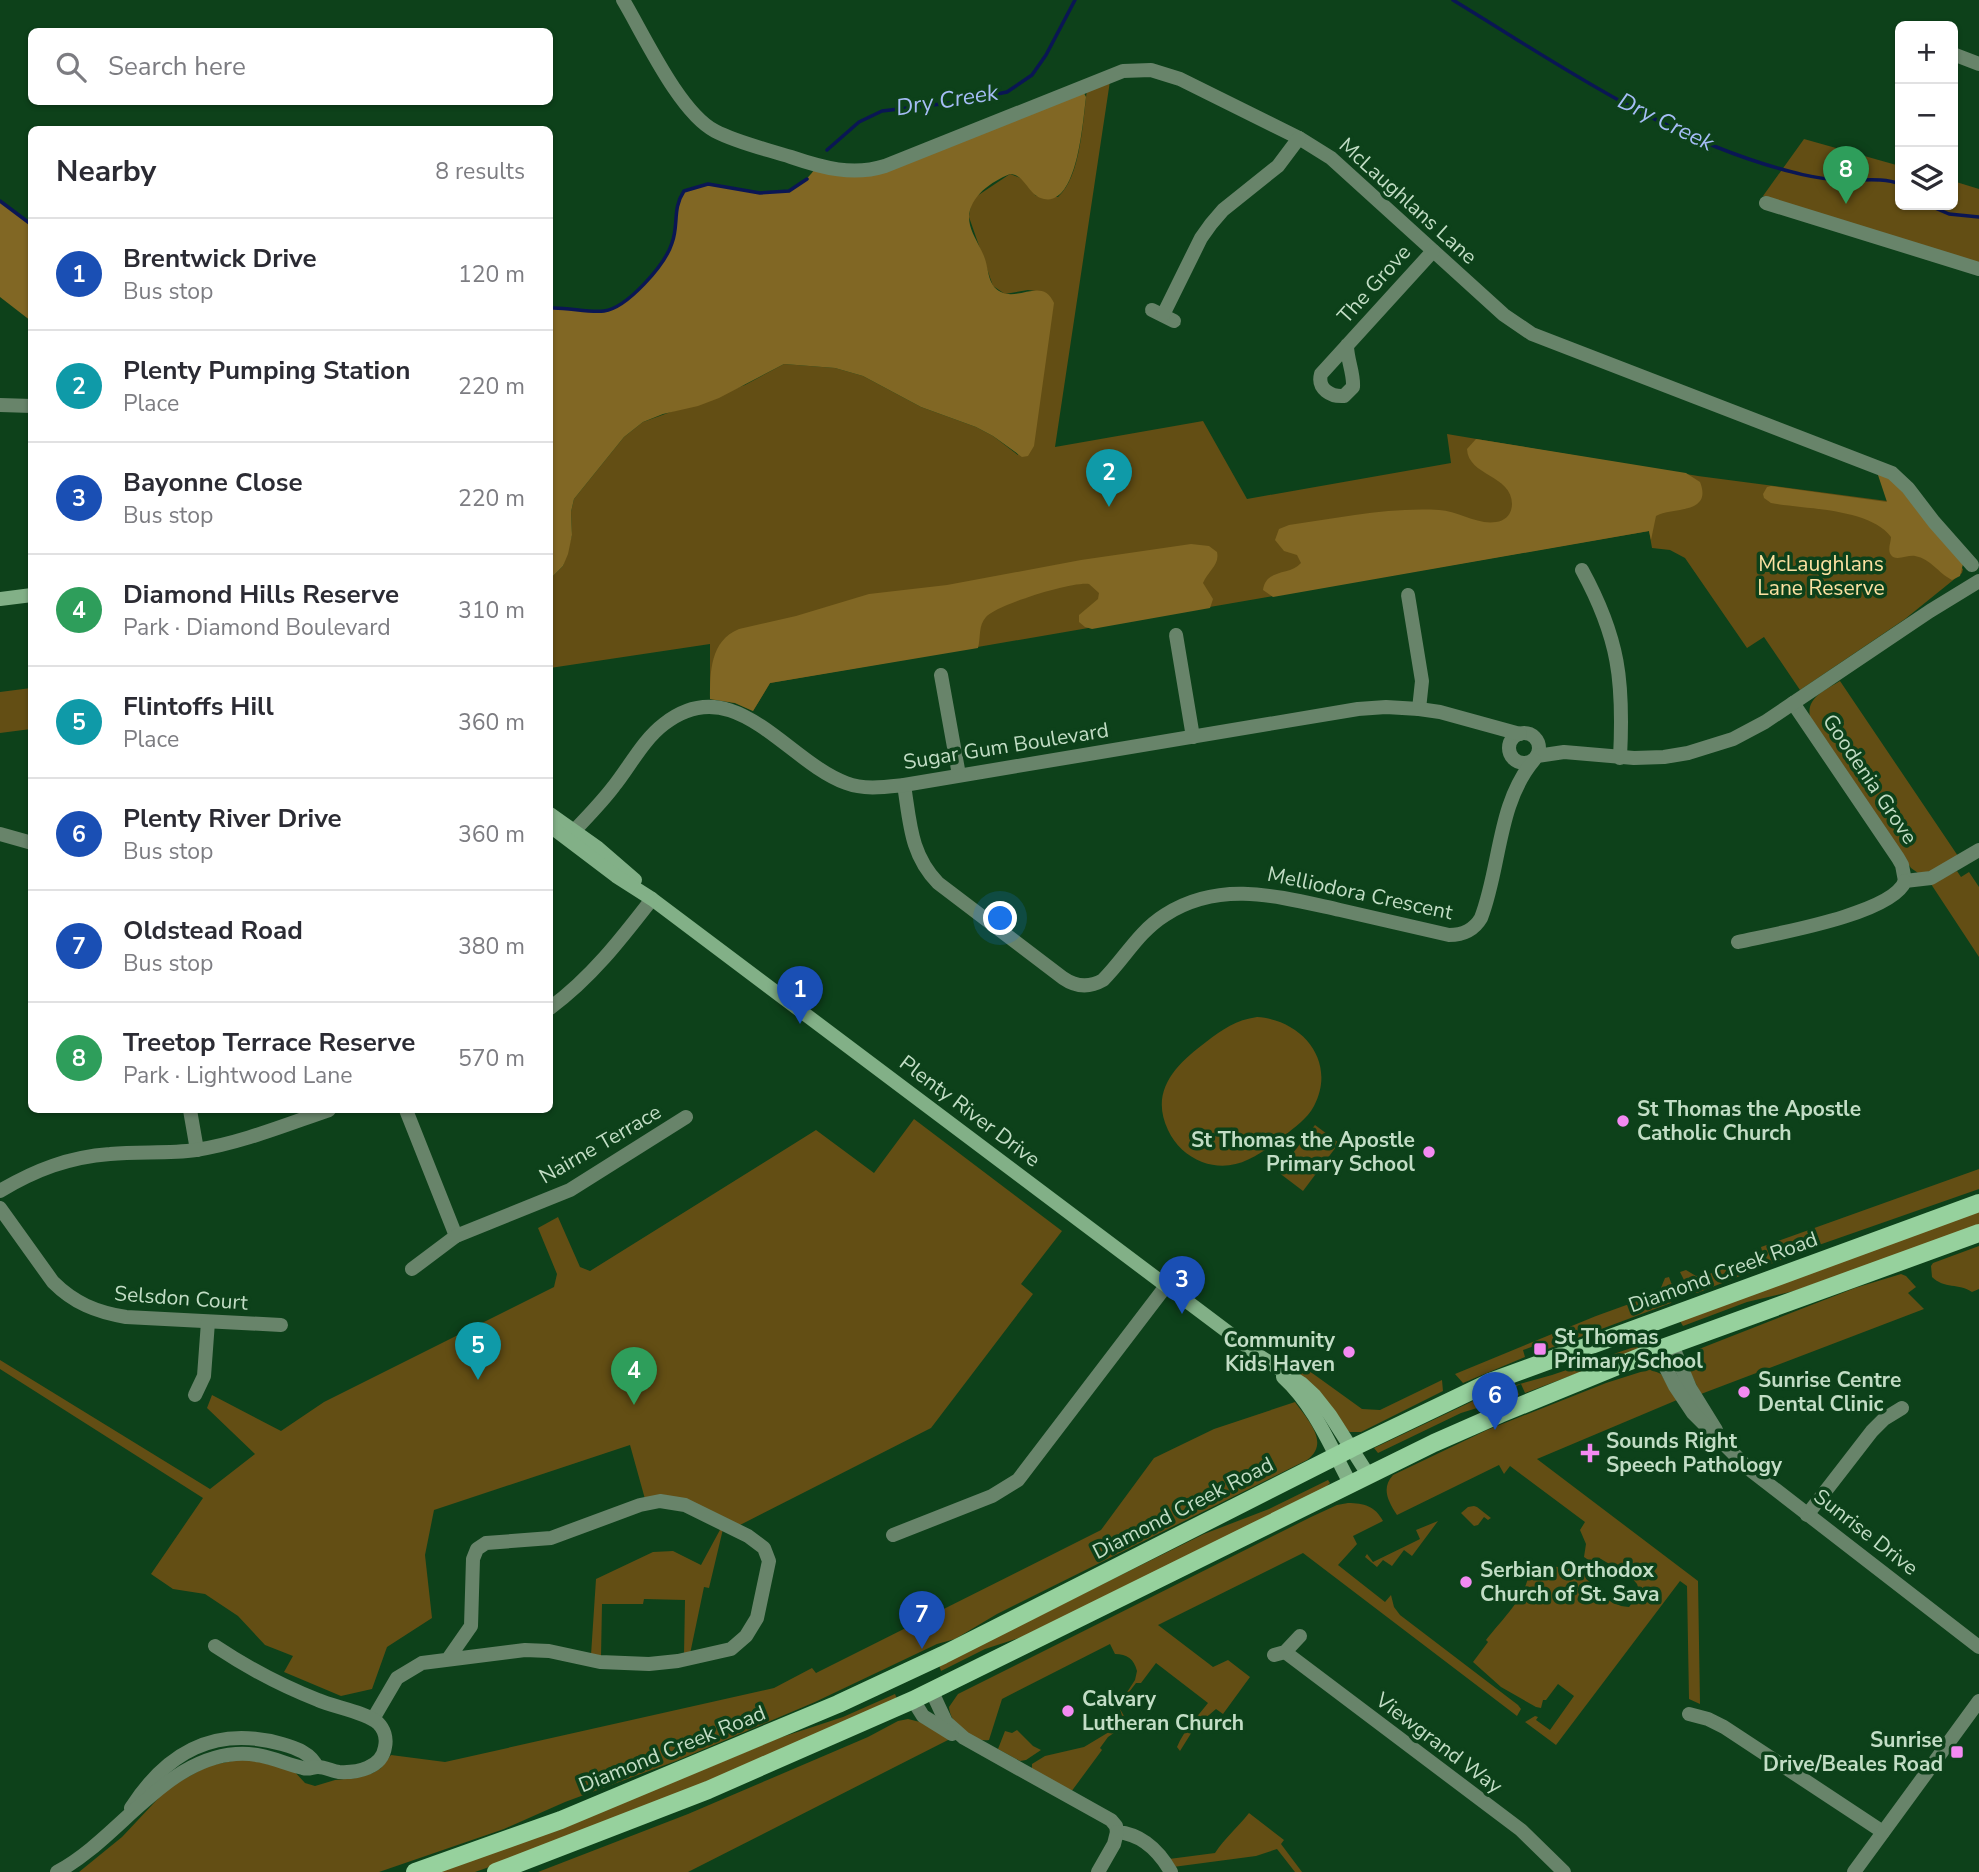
<!DOCTYPE html>
<html lang="en">
<head>
<meta charset="utf-8">
<style>
  body { margin:0; font-family:"Nunito Sans",sans-serif; background:#f7f7f7; color:#2b2b33 }
  .controls { position:absolute; right:21px; top:21px; display:grid; overflow:hidden; border-radius:10px; box-shadow:0 2px 5px #0004 }
  .controls button { width:63px; height:63px; display:grid; place-items:center; padding:0; border:0; border-bottom:2px solid #e1e1e2; background:#fff; color:#2b2b33; font:35px sans-serif }
  .you { position:absolute; left:1001px; top:919px; width:24px; height:24px; margin:-18px; border:5px solid #fff; border-radius:50%; background:#1a73e8; box-shadow:0 0 0 10px #1a73e833 }
  .badge { display:grid; place-items:center; width:46px; height:46px; border-radius:50%; background:#db2777; color:#fff; font-size:23px; font-weight:700 }
  .pin { position:absolute; translate:-50% -58px; filter:drop-shadow(0 2px 4px #0008) }
  .pin::after { content:''; position:absolute; top:37px; width:24px; height:21px; background:inherit; clip-path:polygon(0 0,100% 0,50% 100%) }
  .list { margin:0; padding:0; list-style:none }
  h2 { display:flex; justify-content:space-between; align-items:center; height:91px; margin:0; padding:0 28px; font-size:30px }
  h2 small { font-size:23px; font-weight:400; color:#7c7c81 }
  .list li { display:grid; grid-template-columns:46px 1fr auto; gap:21px; align-items:center; box-sizing:border-box; height:112px; padding:0 28px; border-top:2px solid #e1e1e2 }
  .list b { display:block; font-size:26px; white-space:nowrap }
  .list p { margin:0; font-size:23px; white-space:nowrap; color:#7c7c81 }
  .list em { font-size:23px; font-style:normal; color:#7c7c81 }
  .icon { flex:none; width:38px; height:38px; fill:none; stroke:currentColor; stroke-width:2; stroke-linecap:round; stroke-linejoin:round }
  .map { position:relative; flex:none; width:1979px; height:1872px; overflow:hidden }
  .search { position:absolute; background:#fff; box-shadow:0 2px 5px #0004; left:28px; top:28px; width:525px; height:77px; display:flex; align-items:center; gap:18px; box-sizing:border-box; padding:0 24px; border-radius:10px; color:#7c7c81; font-size:26px }
  .panel { position:absolute; background:#fff; box-shadow:0 2px 5px #0004; left:28px; top:126px; width:525px; height:987px; border-radius:10px }
  .map>svg:first-child { display:block }
  .green { fill:#634e14 }
  .forest { fill:#816724 }
  .lines { fill:none; stroke-linecap:round; stroke-linejoin:round }
  .stream { stroke:#0a1654; stroke-width:3.5 }
  .street { stroke:#68846a; stroke-width:14 }
  .secondary { stroke:#82b087; stroke-width:14 }
  .primary { stroke:#96d19d; stroke-width:18 }
  .poi-dot { fill:#f38af2; stroke:#0d411a; stroke-width:2.5 }
  .labels { text-anchor:middle; dominant-baseline:central; stroke-width:7; stroke-linejoin:round; paint-order:stroke }
  .street-label { font-size:21px; fill:#c2ddc5; stroke:#0d411a }
  .park-label { font-size:21px; fill:#fce1a2; stroke:#0d411a }
  .poi-label { font-size:21px; font-weight:bold; fill:#c2ddc5; stroke:#0d411a; text-anchor:start }
  .water-label { font-size:23px; font-style:italic; fill:#a6bdf6; stroke:#0d411a }
</style>
</head>
<body>
<div class="map">
<svg width="1979" height="1872" viewBox="0 0 1979 1872">
  <rect width="100%" height="100%" fill="#0d411a"/>
  <g class="green">
    <path d="M 1110,81 L 1055,447 L 1203,421 L 1247,499 L 1451,463 L 1447,434 L 1698,476 L 1887,501 L 1963,569 L 1962,573 L 1905,619 L 1800,690 L 1764,637 L 1747,648 L 1685,558 L 1670,550 L 1652,548 L 1649,531 L 770,683 L 753,711 L 735,703 L 710,699 L 710,644 L 550,668 L 550,579 L 563,566 L 572,535 L 571,512 L 574,499 L 624,437 L 643,422 L 745,385 L 784,364 L 835,368 L 863,376 L 921,407 L 976,427 L 993,436 L 1018,455 L 1043,292 L 1028,290 L 1005,294 L 993,286 L 969,217 L 971,204 L 977,196 L 1010,174 L 1023,179 L 1036,196 L 1058,197 C 1081,177 1083,119 1087,89 Z"/>
    <polygon points="1804,139 1900,166 1900,205 1953,205 1953,181 1979,189 1979,266 1763,196"/>
    <path d="M 1840,681 L 1958,856 L 1934,871 L 1918,873 L 1911,868 L 1810,717 C 1806,697 1826,690 1840,681 Z"/>
    <polygon points="31,688 31,729 0,733 0,692"/>
    <polygon points="1957,871 1961,877 1969,872 1979,887 1979,957 1931,884"/>
    <path d="M 1257,1017 C 1303,1020 1337,1062 1314,1106 C 1307,1119 1295,1127 1284,1136 C 1259,1155 1235,1174 1202,1162 C 1187,1156 1175,1145 1168,1130 C 1149,1090 1177,1064 1206,1042 C 1223,1029 1236,1020 1257,1017 Z"/>
    <polygon points="914,1119 1062,1231 1021,1284 1033,1294 931,1428 738,1526 645,1499 630,1445 434,1510 425,1555 432,1618 387,1647 372,1689 341,1696 284,1672 293,1656 265,1645 238,1616 205,1594 173,1589 151,1574 203,1498 0,1369 0,1360 210,1489 255,1454 207,1408 212,1395 281,1431 324,1402 554,1287 557,1274 538,1228 558,1217 580,1267 590,1271 816,1130 874,1173"/>
    <polygon points="1315,1125 1339,1143 1303,1191 1278,1172"/>
    <polygon points="1979,1169 1979,1189 1816,1246 1697,1293 1688,1288 1680,1272 1686,1270 1696,1276 1705,1274 1706,1275 1763,1255 1761,1247"/>
    <polygon points="1979,1211 1979,1226 1794,1291 1747,1302 1683,1326 1680,1321"/>
    <path d="M 1979,1246 L 1979,1289 L 1972,1292 C 1959,1283 1944,1289 1932,1277 L 1931,1266 L 1933,1263 Z"/>
    <polygon points="1901,1274 1906,1276 1916,1287 1908,1293 1924,1309 1701,1394 1688,1368 1689,1360 1699,1349 1855,1288"/>
    <polygon points="1669,1277 1675,1293 1671,1303 1545,1350 1542,1343 1523,1350 1525,1357 1463,1383 1455,1374 1596,1316 1654,1295 1654,1291 1660,1290 1665,1278"/>
    <polygon points="1637,1346 1639,1350 1525,1393 1521,1384 1499,1393 1498,1390 1552,1375"/>
    <polygon points="1294,1360 1362,1409 1380,1410 1442,1380 1443,1391 1361,1432 1350,1432 1345,1430 1305,1380 1290,1366"/>
    <path d="M 1650,1369 L 1661,1374 L 1677,1400 L 1537,1459 L 1698,1581 L 1700,1704 L 1689,1699 L 1687,1586 L 1680,1581 L 1556,1745 L 1525,1722 L 1535,1716 L 1538,1717 L 1536,1720 L 1550,1730 L 1574,1696 L 1558,1684 L 1546,1700 L 1543,1700 L 1541,1708 L 1536,1707 L 1501,1687 L 1473,1662 L 1488,1642 L 1486,1640 C 1500,1621 1539,1585 1526,1561 L 1528,1559 L 1547,1573 L 1552,1566 L 1569,1569 L 1580,1563 L 1585,1567 L 1586,1579 L 1600,1590 L 1603,1598 L 1621,1606 L 1629,1607 L 1640,1593 L 1637,1584 L 1624,1569 L 1616,1568 L 1601,1559 L 1590,1561 L 1584,1557 L 1586,1544 L 1580,1530 L 1585,1522 L 1510,1466 L 1504,1474 L 1499,1465 L 1397,1515 C 1388,1501 1381,1488 1393,1475 L 1487,1430 L 1606,1383 Z"/>
    <polygon points="1492,1392 1495,1401 1518,1392 1519,1395 1461,1413 1378,1453 1374,1448"/>
    <path d="M 1295,1402 C 1307,1419 1331,1443 1307,1460 L 997,1614 L 955,1639 L 937,1644 L 815,1702 L 676,1761 L 565,1802 L 504,1829 L 379,1872 L 79,1872 L 122,1837 L 168,1788 L 208,1766 L 237,1760 L 252,1760 L 294,1771 L 305,1783 L 315,1786 L 335,1780 L 356,1778 L 373,1773 L 381,1768 L 391,1755 L 445,1762 L 774,1688 L 812,1668 L 816,1673 L 1101,1530 L 1154,1458 L 1214,1429 Z"/>
    <polygon points="1328,1480 1330,1483 1326,1487 1028,1635 985,1649 941,1671 939,1665 1204,1534 1269,1509"/>
    <path d="M 1348,1503 C 1364,1503 1375,1506 1383,1521 L 1353,1536 L 1357,1544 L 1338,1565 L 1385,1602 L 1391,1595 L 1394,1607 L 1400,1615 L 1518,1705 L 1521,1709 L 1517,1716 L 1303,1553 L 1158,1625 L 1213,1667 L 1228,1660 L 1250,1677 L 1223,1714 L 1216,1709 L 1195,1727 L 1180,1751 L 1177,1747 C 1184,1730 1197,1717 1208,1703 L 1156,1663 L 1141,1683 L 1136,1683 L 1123,1700 L 1123,1703 L 1120,1703 L 1135,1680 L 1137,1671 C 1134,1659 1127,1654 1115,1654 L 1110,1644 L 1002,1699 L 989,1740 C 972,1743 950,1724 949,1707 L 958,1694 L 1311,1517 L 1337,1505 Z"/>
    <polygon points="1474,1506 1477,1507 1491,1518 1488,1520 1484,1517 1478,1525 1474,1526 1461,1513 1468,1507"/>
    <polygon points="1438,1521 1412,1556 1404,1550 1392,1566 1383,1560 1377,1567 1365,1557 1367,1554 1373,1562 1414,1542 1420,1539 1416,1530"/>
    <polygon points="721,1528 723,1529 709,1588 704,1587 690,1654 684,1655 685,1600 644,1599 643,1604 602,1604 601,1657 591,1655 596,1579 653,1552 673,1551 701,1565"/>
    <polygon points="895,1694 897,1699 679,1794 543,1848 475,1872 438,1872 625,1802 779,1738 843,1717"/>
    <polygon points="1120,1709 1128,1723 1138,1727 1140,1733 1130,1732 1124,1726 1108,1737 1100,1748 1102,1750 1071,1792 1032,1769 1032,1764 1045,1756 1084,1747 1119,1726 1123,1720"/>
    <polygon points="908,1719 920,1722 950,1739 688,1872 538,1872 688,1814 868,1737 898,1721"/>
    <polygon points="1017,1730 1033,1746 1041,1750 1026,1760 1020,1761 998,1749 1005,1731 1012,1733"/>
    <path d="M 1249,1813 L 1284,1840 L 1281,1844 L 1302,1872 L 1295,1872 L 1277,1849 L 1256,1856 L 1173,1867 L 1169,1859 L 1215,1853 C 1225,1838 1237,1828 1249,1813 Z"/>
  </g>
  <g class="forest">
    <path d="M 1084,93 L 1086,97 C 1083,119 1078,206 1044,199 C 1028,196 1026,175 1010,174 C 990,182 964,200 970,225 C 973,237 981,247 985,259 C 989,271 988,286 1001,292 C 1019,301 1043,277 1054,303 L 1034,446 L 1028,456 L 1022,457 L 993,436 L 976,427 L 921,407 L 863,376 L 835,368 L 784,364 L 719,398 L 698,406 L 663,414 L 643,422 L 624,437 L 574,499 L 571,512 L 572,535 L 568,554 L 563,566 L 550,579 L 550,308 C 567,307 590,313 604,311 C 627,308 665,265 672,243 C 679,224 672,209 684,191 C 692,189 702,184 711,185 C 749,186 786,209 814,170 L 842,176 Z"/>
    <polygon points="0,201 31,225 31,321 0,297"/>
    <path d="M 1476,439 L 1686,473 L 1700,482 C 1713,515 1671,507 1656,516 L 1651,540 L 1649,531 L 1273,597 L 1263,590 C 1266,568 1290,576 1301,563 L 1297,555 L 1284,551 L 1275,540 L 1279,529 L 1289,525 C 1338,518 1389,507 1439,510 C 1458,511 1477,525 1496,522 C 1506,521 1512,513 1512,504 C 1512,475 1468,476 1467,449 Z"/>
    <path d="M 1877,472 L 1892,479 L 1963,564 L 1960,576 L 1952,580 C 1938,573 1931,559 1915,556 C 1908,555 1899,560 1893,557 C 1886,552 1891,543 1891,537 C 1870,508 1803,509 1771,503 L 1764,498 L 1763,494 L 1767,487 L 1771,486 L 1887,502 Z"/>
    <path d="M 1191,544 L 1209,546 L 1217,552 C 1220,565 1208,571 1203,583 L 1213,599 L 1210,608 L 1092,629 L 1085,627 L 1079,622 L 1079,615 L 1098,599 L 1099,593 L 1089,584 C 1073,581 996,605 986,617 C 978,626 981,637 978,648 L 770,683 L 753,711 L 735,703 L 710,699 C 710,672 710,641 739,629 L 796,616 L 869,594 L 947,585 L 1081,560 Z"/>
  </g>
  <g class="lines">
    <g class="stream">
      <path d="M 1453,0 C 1553,61 1651,129 1764,164 C 1790,172 1815,179 1842,180 C 1861,181 1882,177 1900,184"/>
      <polyline points="827,150 859,122 882,111 958,102 1007,92 1032,75 1046,55 1075,0"/>
      <polyline points="0,201 32,225"/>
      <polyline points="1928,205 1949,214 1979,217"/>
      <path d="M 550,308 C 567,307 589,313 604,311 C 627,308 665,265 672,243 C 679,224 672,209 684,191 L 708,184 L 760,193 L 789,191 L 807,179"/>
    </g>
    <g class="street">
      <path d="M 623,0 C 644,35 679,112 715,131 C 738,143 766,149 791,157 C 823,168 853,176 885,166 L 1123,71 L 1151,70 L 1180,79 L 1299,138 L 1331,158 L 1504,315 L 1532,334 L 1892,473 L 1908,488 L 1934,522 L 1972,565"/>
      <polyline points="1953,54 1979,64"/>
      <polyline points="1766,203 1979,269"/>
      <polyline points="1152,310 1174,321"/>
      <polyline points="1163,315 1201,238 1211,224 1223,210 1278,166 1299,138"/>
      <path d="M 1347,345 C 1347,360 1354,373 1353,387 L 1344,396 C 1331,397 1317,389 1321,374 L 1433,251"/>
      <polyline points="0,405 32,406"/>
      <path d="M 1582,570 C 1619,638 1624,681 1620,758"/>
      <polyline points="1408,595 1422,681 1419,709"/>
      <polyline points="1176,635 1193,737"/>
      <polyline points="941,675 959,775"/>
      <polyline points="1793,703 1898,858 1902,865 1905,881"/>
      <circle cx="1524" cy="748" r="15"/>
      <polyline points="1537,756 1564,752 1634,758 1664,757 1688,753 1733,739 1765,722 1930,611 1979,581"/>
      <path d="M 904,785 C 910,822 910,854 938,883 L 1063,978 C 1076,987 1089,988 1103,980 C 1125,958 1138,932 1165,915 C 1221,879 1280,897 1340,910 C 1376,918 1413,927 1449,935 C 1463,935 1474,930 1481,918 C 1501,866 1497,804 1534,760"/>
      <path d="M 575,830 C 588,816 602,802 614,786 C 630,766 643,740 664,724 C 734,669 786,761 846,783 C 864,790 885,787 904,785 L 1358,709 L 1386,707 L 1419,709 L 1440,712 L 1520,734"/>
      <polyline points="0,834 32,843"/>
      <polyline points="1905,881 1931,878 1979,850"/>
      <path d="M 1738,942 C 1773,934 1893,914 1905,881"/>
      <path d="M 550,1008 C 591,978 621,939 652,899"/>
      <polyline points="190,1110 197,1150"/>
      <polyline points="406,1110 456,1236"/>
      <path d="M 0,1191 C 35,1170 69,1157 110,1154 C 139,1151 167,1154 196,1150 C 241,1143 285,1125 329,1110"/>
      <path d="M 0,1208 L 53,1282 C 74,1303 96,1312 126,1317 L 281,1325"/>
      <polyline points="412,1269 456,1236 570,1190 686,1117"/>
      <polyline points="1672,1345 1690,1388 1716,1430"/>
      <polyline points="1657,1350 1675,1386 1693,1413 1749,1469 1979,1647"/>
      <polyline points="195,1395 204,1376 208,1322"/>
      <polyline points="1807,1515 1872,1431 1884,1419 1902,1408"/>
      <polyline points="893,1535 992,1496 1018,1480 1166,1286"/>
      <polyline points="1285,1652 1521,1830 1564,1872"/>
      <polyline points="1274,1655 1285,1652 1300,1636"/>
      <path d="M 932,1692 L 946,1722 L 964,1738 L 1111,1820 L 1116,1826 L 1117,1832 C 1142,1834 1159,1851 1171,1872"/>
      <polyline points="913,1700 923,1716 952,1734"/>
      <polyline points="1689,1714 1708,1719 1724,1727 1883,1832"/>
      <polyline points="373,1719 397,1678 422,1663 525,1650 549,1651 600,1662 649,1664 678,1661 731,1649 746,1636 757,1618 769,1561 764,1548 748,1536 685,1505 660,1501 640,1505 551,1538 486,1543 477,1549 473,1559 471,1626 448,1659"/>
      <path d="M 131,1808 C 167,1752 215,1725 282,1744 C 296,1748 311,1753 317,1767"/>
      <path d="M 57,1872 C 118,1840 164,1759 236,1754 C 261,1752 279,1762 303,1768 C 309,1770 312,1767 318,1767 C 325,1767 332,1771 339,1772 C 357,1773 382,1768 385,1747 C 387,1738 384,1729 378,1723 C 366,1712 334,1707 318,1700 C 282,1686 248,1668 215,1646"/>
      <polyline points="1098,1872 1114,1844 1117,1832"/>
      <polyline points="1854,1872 1979,1701"/>
    </g>
    <g class="secondary">
      <polyline points="0,599 32,595"/>
      <polyline points="550,814 598,848 635,880"/>
      <polyline points="550,826 616,876 652,899 1261,1357 1301,1383 1315,1396 1330,1415 1369,1476"/>
      <path d="M 1283,1377 C 1315,1406 1331,1448 1351,1485"/>
    </g>
    <g class="primary">
      <polyline points="415,1872 561,1820 838,1704 943,1655 1352,1448 1490,1382 1979,1203"/>
      <polyline points="496,1872 708,1790 913,1700 1434,1443 1500,1414 1657,1350 1979,1233"/>
    </g>
  </g>
  <g class="poi-dot">
    <circle cx="1623" cy="1121" r="7"/>
    <circle cx="1429" cy="1152" r="7"/>
    <rect x="1533" y="1342" width="14" height="14" rx="3.5"/>
    <circle cx="1349" cy="1352" r="7"/>
    <circle cx="1744" cy="1392" r="7"/>
    <path d="M1586.5 1442.5h7v7h7v7h-7v7h-7v-7h-7v-7h7z"/>
    <circle cx="1466" cy="1582" r="7"/>
    <circle cx="1068" cy="1711" r="7"/>
    <rect x="1950" y="1745" width="14" height="14" rx="3.5"/>
  </g>
  <g class="labels">
    <g class="street-label">
      <text transform="translate(1408 201) rotate(42)">McLaughlans Lane</text>
      <text transform="translate(1374 284) rotate(-48)">The Grove</text>
      <text transform="translate(1006 746) rotate(-9)">Sugar Gum Boulevard</text>
      <text transform="translate(1870 779) rotate(56)">Goodenia Grove</text>
      <text transform="translate(1360 893) rotate(12)">Melliodora Crescent</text>
      <text transform="translate(970 1111) rotate(37)">Plenty River Drive</text>
      <text transform="translate(600 1144) rotate(-30)">Nairne Terrace</text>
      <text transform="translate(1723 1272) rotate(-20)">Diamond Creek Road</text>
      <text transform="translate(181 1298) rotate(4)">Selsdon Court</text>
      <text transform="translate(1183 1508) rotate(-27)">Diamond Creek Road</text>
      <text transform="translate(1866 1532) rotate(38)">Sunrise Drive</text>
      <text transform="translate(1439 1743) rotate(37)">Viewgrand Way</text>
      <text transform="translate(672 1749) rotate(-22)">Diamond Creek Road</text>
    </g>
    <g class="park-label">
      <text x="1821" y="564">McLaughlans<tspan x="1821" dy="24">Lane Reserve</tspan></text>
    </g>
    <g class="poi-label">
      <text x="1637" y="1109">St Thomas the Apostle<tspan x="1637" dy="24">Catholic Church</tspan></text>
      <text x="1415" y="1140" text-anchor="end">St Thomas the Apostle<tspan x="1415" dy="24">Primary School</tspan></text>
      <text x="1554" y="1337">St Thomas<tspan x="1554" dy="24">Primary School</tspan></text>
      <text x="1335" y="1340" text-anchor="end">Community<tspan x="1335" dy="24">Kids Haven</tspan></text>
      <text x="1758" y="1380">Sunrise Centre<tspan x="1758" dy="24">Dental Clinic</tspan></text>
      <text x="1606" y="1441">Sounds Right<tspan x="1606" dy="24">Speech Pathology</tspan></text>
      <text x="1480" y="1570">Serbian Orthodox<tspan x="1480" dy="24">Church of St. Sava</tspan></text>
      <text x="1082" y="1699">Calvary<tspan x="1082" dy="24">Lutheran Church</tspan></text>
      <text x="1943" y="1740" text-anchor="end">Sunrise<tspan x="1943" dy="24">Drive/Beales Road</tspan></text>
    </g>
    <g class="water-label">
      <text transform="translate(947 100) rotate(-9)">Dry Creek</text>
      <text transform="translate(1666 122) rotate(26)">Dry Creek</text>
    </g>
  </g>
</svg>
<div class="controls">
<button>+</button>
<button>−</button>
<button><svg class="icon" aria-label="layers" viewBox="0 0 24 24"><path d="M12 4l9 5-9 5-9-5zM3 14l9 5 9-5"/></svg></button>
</div>
<div class="you"></div>
<div class="pin badge" style="left:800px;top:1024px;background:#1a4fb4">1</div>
<div class="pin badge" style="left:1109px;top:507px;background:#0f9aa8">2</div>
<div class="pin badge" style="left:1182px;top:1314px;background:#1a4fb4">3</div>
<div class="pin badge" style="left:634px;top:1405px;background:#2e9e5b">4</div>
<div class="pin badge" style="left:478px;top:1380px;background:#0f9aa8">5</div>
<div class="pin badge" style="left:1495px;top:1430px;background:#1a4fb4">6</div>
<div class="pin badge" style="left:922px;top:1649px;background:#1a4fb4">7</div>
<div class="pin badge" style="left:1846px;top:204px;background:#2e9e5b">8</div>
<div class="search"><svg class="icon" aria-label="search" viewBox="0 0 24 24"><circle cx="10" cy="10" r="6"/><path d="M15 15l6 6"/></svg>Search here</div>
<section class="panel">
<h2>Nearby<small>8 results</small></h2>
<ul class="list">
<li><span class="badge" style="background:#1a4fb4">1</span><div><b>Brentwick Drive</b><p>Bus stop</p></div><em>120 m</em></li>
<li><span class="badge" style="background:#0f9aa8">2</span><div><b>Plenty Pumping Station</b><p>Place</p></div><em>220 m</em></li>
<li><span class="badge" style="background:#1a4fb4">3</span><div><b>Bayonne Close</b><p>Bus stop</p></div><em>220 m</em></li>
<li><span class="badge" style="background:#2e9e5b">4</span><div><b>Diamond Hills Reserve</b><p>Park · Diamond Boulevard</p></div><em>310 m</em></li>
<li><span class="badge" style="background:#0f9aa8">5</span><div><b>Flintoffs Hill</b><p>Place</p></div><em>360 m</em></li>
<li><span class="badge" style="background:#1a4fb4">6</span><div><b>Plenty River Drive</b><p>Bus stop</p></div><em>360 m</em></li>
<li><span class="badge" style="background:#1a4fb4">7</span><div><b>Oldstead Road</b><p>Bus stop</p></div><em>380 m</em></li>
<li><span class="badge" style="background:#2e9e5b">8</span><div><b>Treetop Terrace Reserve</b><p>Park · Lightwood Lane</p></div><em>570 m</em></li>
</ul>
</section>
</div>
</body>
</html>
